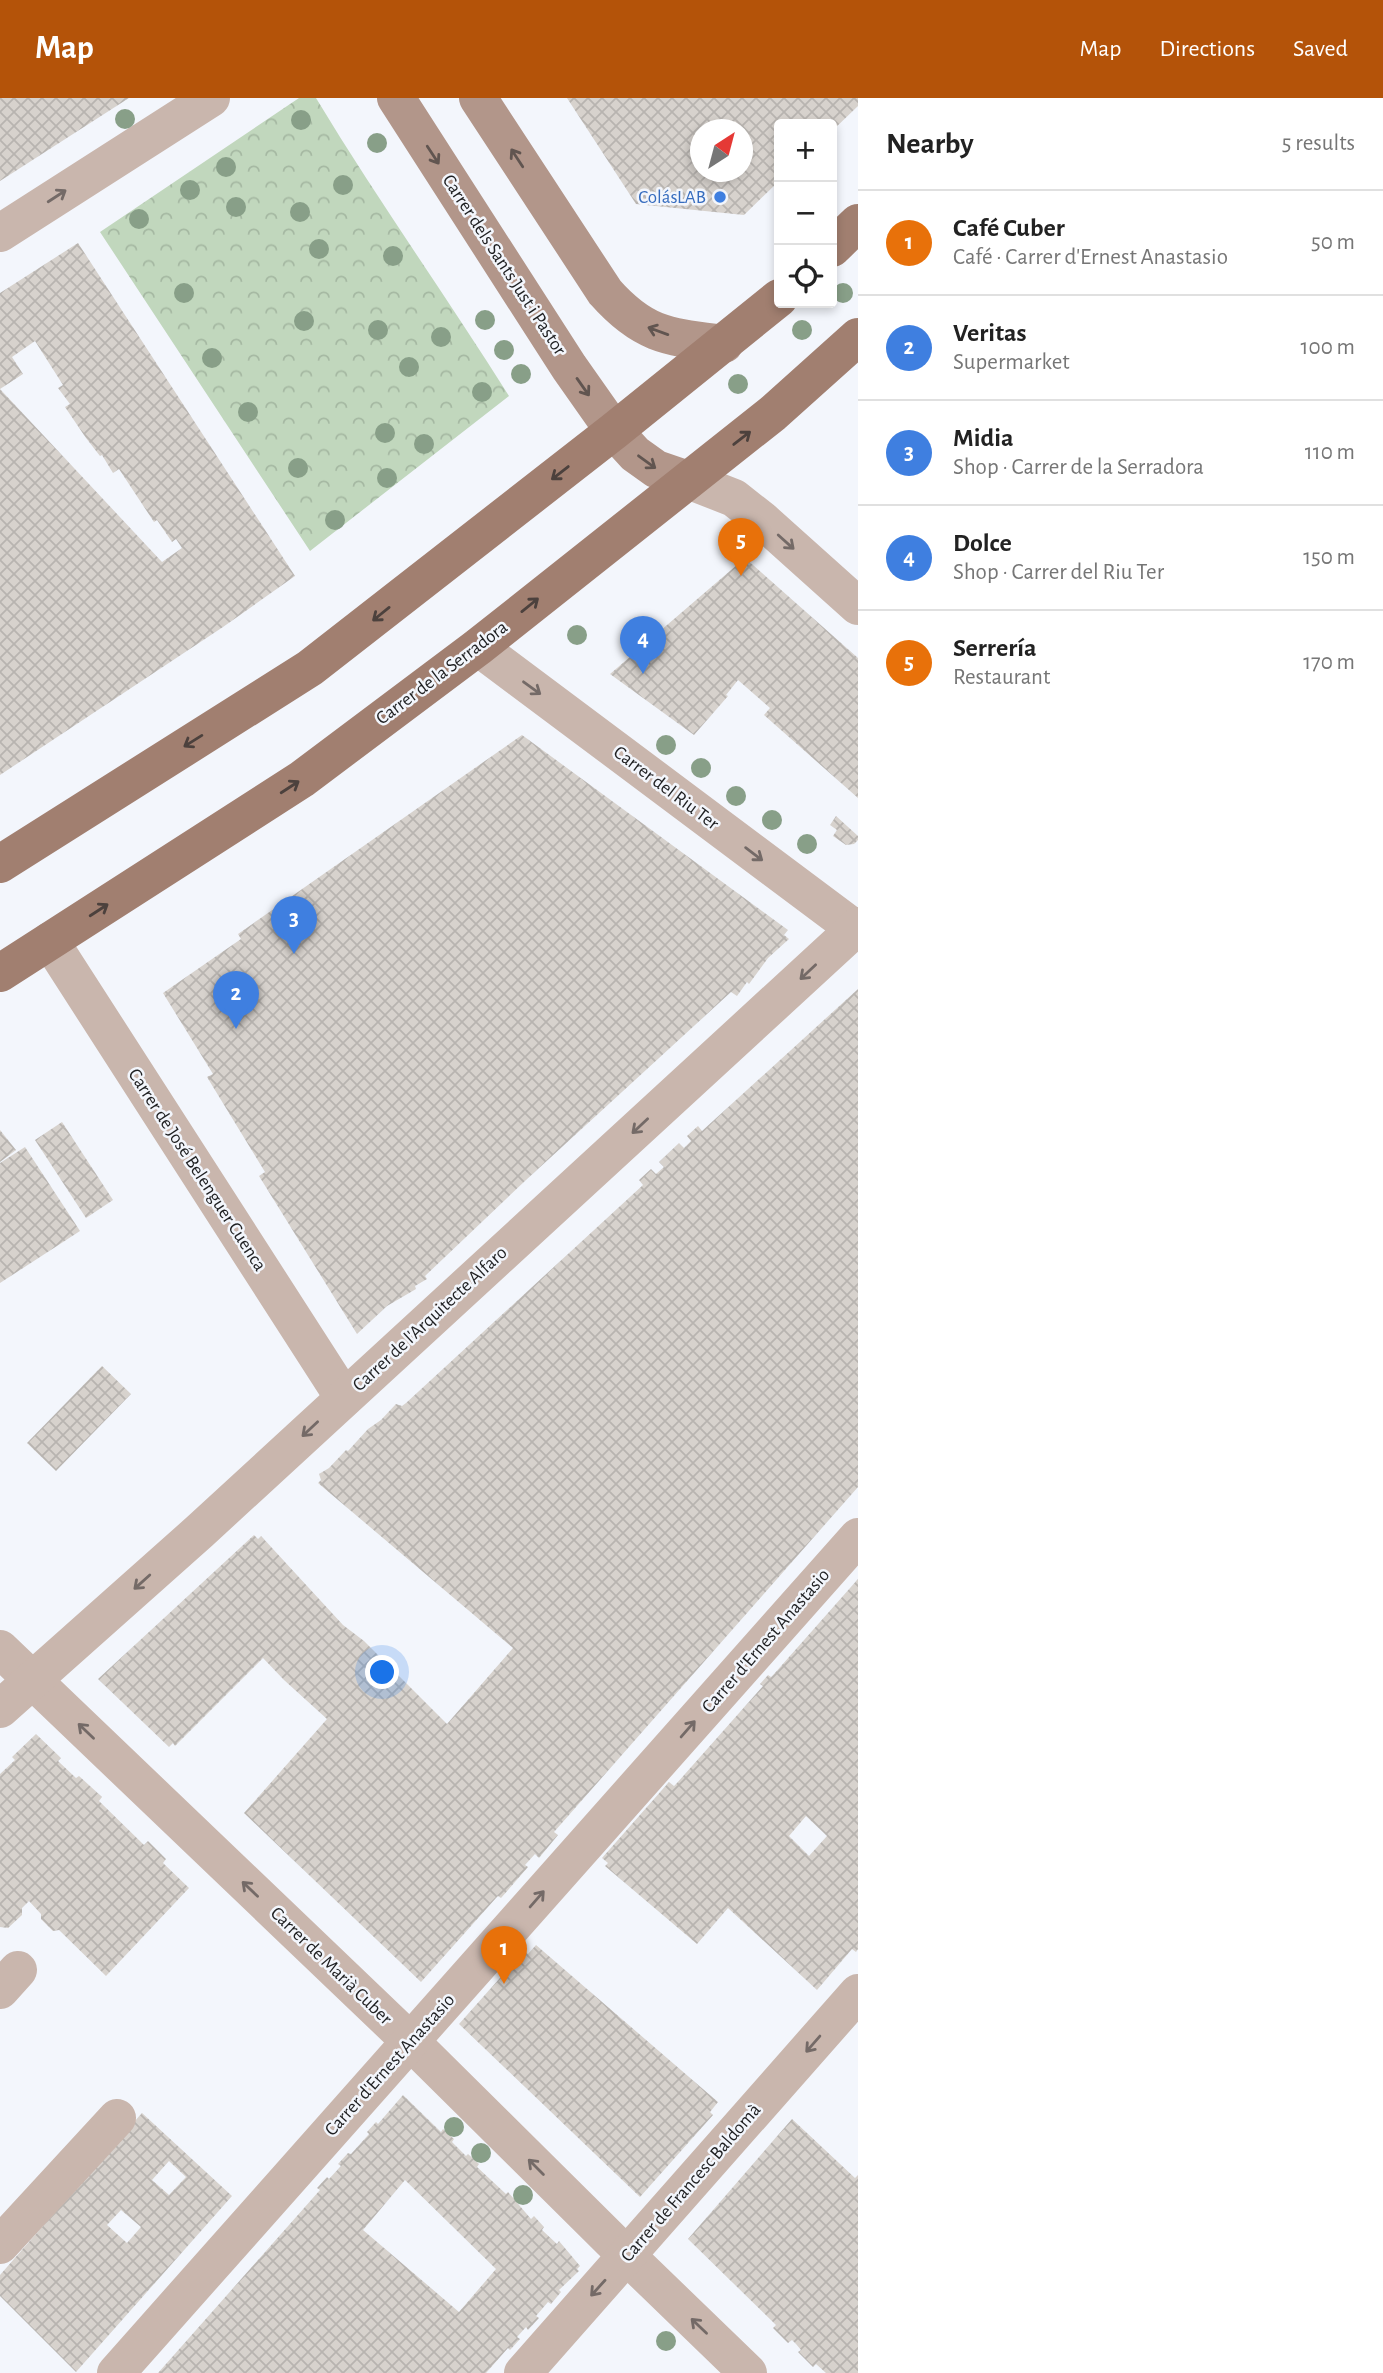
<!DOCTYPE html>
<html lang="en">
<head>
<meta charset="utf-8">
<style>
  body { margin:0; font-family:"Alegreya Sans",sans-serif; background:#f6f6f6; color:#222 }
  .controls { position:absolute; right:21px; top:21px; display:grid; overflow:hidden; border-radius:7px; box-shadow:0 4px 10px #0003 }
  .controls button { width:63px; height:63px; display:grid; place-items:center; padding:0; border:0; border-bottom:2px solid #e0e0e0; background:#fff; color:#222; font:35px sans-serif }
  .compass { position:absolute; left:690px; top:21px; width:63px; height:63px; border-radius:50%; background:#fff; box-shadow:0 4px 10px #0003; rotate:36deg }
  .you { position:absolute; left:383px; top:1575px; width:24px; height:24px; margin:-18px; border:5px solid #fff; border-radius:50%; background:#1a73e8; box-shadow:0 0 0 10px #1a73e833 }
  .badge { display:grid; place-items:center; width:46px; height:46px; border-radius:50%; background:#b45309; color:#fff; font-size:23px; font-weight:700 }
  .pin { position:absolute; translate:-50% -58px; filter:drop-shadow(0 2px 4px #0008) }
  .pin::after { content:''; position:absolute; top:37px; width:24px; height:21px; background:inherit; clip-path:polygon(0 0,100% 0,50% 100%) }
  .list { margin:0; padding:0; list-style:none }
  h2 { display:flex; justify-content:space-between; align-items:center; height:91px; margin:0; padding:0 28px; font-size:30px }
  h2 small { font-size:23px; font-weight:400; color:#767676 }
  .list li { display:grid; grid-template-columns:46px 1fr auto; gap:21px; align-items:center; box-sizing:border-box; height:105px; padding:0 28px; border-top:2px solid #e0e0e0 }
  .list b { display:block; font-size:26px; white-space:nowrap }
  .list p { margin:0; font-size:23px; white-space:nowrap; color:#767676 }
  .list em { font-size:23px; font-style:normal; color:#767676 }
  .icon { flex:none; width:38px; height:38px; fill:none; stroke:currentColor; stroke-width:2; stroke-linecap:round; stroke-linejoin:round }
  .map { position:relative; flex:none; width:858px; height:2275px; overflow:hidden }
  header { display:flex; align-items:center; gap:42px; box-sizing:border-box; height:98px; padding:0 35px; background:#b45309; color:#fff }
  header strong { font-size:33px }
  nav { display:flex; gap:38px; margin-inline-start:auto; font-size:24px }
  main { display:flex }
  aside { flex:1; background:#fff }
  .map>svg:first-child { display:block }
  .park { fill:url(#park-crowns) }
  .building { fill:url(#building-cross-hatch); fill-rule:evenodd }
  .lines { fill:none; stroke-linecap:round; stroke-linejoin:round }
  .street { stroke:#c9b6ad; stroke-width:38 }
  .secondary { stroke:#b2968a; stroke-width:38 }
  .primary { stroke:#a17f70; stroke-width:38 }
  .tree { fill:#889f88 }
  .oneway { stroke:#615550 }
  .oneway2 { stroke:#746a67 }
  .oneway3 { stroke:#4c413d }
  .shop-dot { fill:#3f7fe0; stroke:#f3f6fc; stroke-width:2.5 }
  .labels { text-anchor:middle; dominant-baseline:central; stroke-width:5; stroke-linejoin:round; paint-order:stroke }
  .shop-label { font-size:19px; fill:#366cbe; stroke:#f3f6fc; text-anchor:end }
  .street-label { font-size:19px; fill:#1e1f21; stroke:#f3f6fc }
</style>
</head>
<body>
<header>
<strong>Map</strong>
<nav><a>Map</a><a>Directions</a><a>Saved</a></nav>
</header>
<main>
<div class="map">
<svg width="858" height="2275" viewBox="0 0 858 2275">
  <defs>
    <pattern id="park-crowns" width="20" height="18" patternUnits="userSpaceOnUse" patternTransform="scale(1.75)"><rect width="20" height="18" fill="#c1d7bd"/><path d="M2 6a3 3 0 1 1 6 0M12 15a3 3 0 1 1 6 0" fill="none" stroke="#a5b8a2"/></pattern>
    <pattern id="building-cross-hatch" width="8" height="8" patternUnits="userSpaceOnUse" patternTransform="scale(1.75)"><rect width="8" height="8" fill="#d7d2cd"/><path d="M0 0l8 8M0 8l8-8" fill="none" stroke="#b8b4b0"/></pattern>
  </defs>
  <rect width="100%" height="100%" fill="#f3f6fc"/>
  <path class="park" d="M 299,0 L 316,0 C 377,101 446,198 509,298 L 310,453 L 100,134 Z"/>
  <g class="building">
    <polygon points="0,0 129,0 0,83"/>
    <path d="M 567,0 L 858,0 L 858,8 L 832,33 L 832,26 L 779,26 L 779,83 L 744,117 L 636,106 ZM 701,32 L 743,32 L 743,74 L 701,74 Z"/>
    <path d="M 78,145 L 295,478 L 223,529 L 0,677 L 0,195 ZM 35,243 L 63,287 L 58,290 L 70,306 L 65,309 L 86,340 L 100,358 L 102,357 L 113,375 L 119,371 L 154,424 L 157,422 L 172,444 L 176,441 L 182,450 L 162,464 L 0,291 L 23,276 L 12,259 Z"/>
    <polygon points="745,460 858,560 858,700 764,617 770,610 738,582 726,597 728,598 694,637 610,576"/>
    <polygon points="522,637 788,832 784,837 789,841 768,860 749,886 747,884 737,898 731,894 526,1082 425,1178 427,1181 415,1188 416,1191 387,1208 357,1236 259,1078 265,1074 207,979 213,976 163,895 241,841 238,836"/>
    <polygon points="836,718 858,738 858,742 854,746 846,747 833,738 837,732 830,727"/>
    <polygon points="858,891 858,1389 554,1734 558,1737 539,1760 535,1756 525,1767 528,1769 501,1800 498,1798 496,1800 421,1884 244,1715 327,1621 284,1582 263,1560 175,1648 173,1645 169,1649 98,1581 254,1437 258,1441 261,1438 343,1527 364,1543 447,1626 513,1550 318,1385 321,1382 319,1376 329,1370 346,1352 348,1353 368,1331 381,1322 396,1306 402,1308 406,1305 643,1087 639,1082 651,1071 656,1076 664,1069 659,1064 679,1045 684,1050 691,1043 687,1038 698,1028 702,1033"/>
    <polygon points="62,1024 113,1102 86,1120 35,1042"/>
    <polygon points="0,1032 16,1052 0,1064"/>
    <polygon points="25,1049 80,1133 0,1185 0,1065"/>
    <polygon points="102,1268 131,1296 56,1373 27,1345"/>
    <path d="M 858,1481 L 858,1851 L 856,1854 L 852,1851 L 817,1892 L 728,1810 L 697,1846 L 605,1768 L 608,1765 L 602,1760 L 669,1684 L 674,1688 L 677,1685 L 763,1588 L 760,1586 L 768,1577 L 771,1579 L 774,1576 ZM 806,1718 L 827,1738 L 809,1758 L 789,1738 Z"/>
    <polygon points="36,1636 61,1660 58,1663 76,1680 79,1678 102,1699 99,1703 144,1747 148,1743 166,1761 163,1765 189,1790 106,1878 59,1832 53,1833 41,1821 41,1816 29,1803 22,1810 22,1817 8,1830 0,1829 0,1676 15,1662 12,1659"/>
    <polygon points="536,1847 718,2004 710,2014 713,2017 640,2099 459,1926 524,1853 528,1856"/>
    <path d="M 403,1997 L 441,2034 L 443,2031 L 454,2041 L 452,2044 L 466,2058 L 468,2056 L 479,2066 L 477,2069 L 506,2096 L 508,2094 L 531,2121 L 534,2118 L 544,2129 L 542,2132 L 557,2146 L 559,2143 L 580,2168 L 577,2171 L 579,2173 L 559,2192 L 561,2194 L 551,2206 L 548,2204 L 536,2218 L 539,2220 L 528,2232 L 526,2229 L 517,2239 L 520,2241 L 510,2252 L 508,2250 L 486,2275 L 158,2275 L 320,2092 L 317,2090 L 327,2079 L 329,2081 L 341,2068 L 338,2066 L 348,2055 L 351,2056 L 369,2036 L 367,2034 L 376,2024 L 378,2026 ZM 405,2082 L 496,2171 L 459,2214 L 363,2132 Z"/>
    <path d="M 142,2015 L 232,2098 L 76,2274 L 0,2198 L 0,2177 ZM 169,2063 L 186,2079 L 169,2097 L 152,2082 ZM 121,2112 L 141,2129 L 127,2145 L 107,2127 Z"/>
    <polygon points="792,2021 855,2080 858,2077 858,2275 826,2275 816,2266 813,2269 798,2254 801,2252 796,2246 792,2242 788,2245 773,2230 776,2227 688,2141"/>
  </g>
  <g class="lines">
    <g class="street">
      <polyline points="0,135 211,0"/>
      <polyline points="688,382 734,400 762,422 858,508"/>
      <polyline points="478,549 855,831"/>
      <polyline points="50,843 344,1300"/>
      <polyline points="0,1551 411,1944 627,2158 748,2275"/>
      <polyline points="0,1611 200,1433 858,828"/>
      <polyline points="0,1892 18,1872"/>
      <polyline points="0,2147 117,2020"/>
      <polyline points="116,2275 858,1439"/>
      <polyline points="523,2275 858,1895"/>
    </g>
    <g class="secondary">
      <polyline points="396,0 569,269 614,333 635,356 656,371 688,382"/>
      <path d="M 478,0 L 605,194 C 644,238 669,239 724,246"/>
    </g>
    <g class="primary">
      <polyline points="832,150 858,125"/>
      <polyline points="0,766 310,570 614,333 779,200"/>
      <polyline points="0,875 302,681 478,549 772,316 858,239"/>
    </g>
  </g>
  <g class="tree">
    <circle cx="125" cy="21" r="10"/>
    <circle cx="301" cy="22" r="10"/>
    <circle cx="377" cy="45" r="10"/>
    <circle cx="226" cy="69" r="10"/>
    <circle cx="343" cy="87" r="10"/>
    <circle cx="190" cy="92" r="10"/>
    <circle cx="236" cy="109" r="10"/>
    <circle cx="300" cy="114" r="10"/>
    <circle cx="139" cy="121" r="10"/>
    <circle cx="319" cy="151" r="10"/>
    <circle cx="393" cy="158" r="10"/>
    <circle cx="184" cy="195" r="10"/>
    <circle cx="843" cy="195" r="10"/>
    <circle cx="485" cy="222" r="10"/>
    <circle cx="304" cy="223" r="10"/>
    <circle cx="378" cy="232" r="10"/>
    <circle cx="802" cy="232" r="10"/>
    <circle cx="441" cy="239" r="10"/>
    <circle cx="504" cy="252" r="10"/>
    <circle cx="212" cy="260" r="10"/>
    <circle cx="409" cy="269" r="10"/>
    <circle cx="521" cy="276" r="10"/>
    <circle cx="738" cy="286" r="10"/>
    <circle cx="482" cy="294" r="10"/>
    <circle cx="248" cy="314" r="10"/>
    <circle cx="385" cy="335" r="10"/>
    <circle cx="424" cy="346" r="10"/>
    <circle cx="298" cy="370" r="10"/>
    <circle cx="387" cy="380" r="10"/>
    <circle cx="335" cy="422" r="10"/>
    <circle cx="577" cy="537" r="10"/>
    <circle cx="666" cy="647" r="10"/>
    <circle cx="701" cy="670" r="10"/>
    <circle cx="736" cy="698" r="10"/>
    <circle cx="772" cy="722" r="10"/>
    <circle cx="807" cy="746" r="10"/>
    <circle cx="454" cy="2029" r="10"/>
    <circle cx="481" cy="2055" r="10"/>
    <circle cx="523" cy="2097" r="10"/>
    <circle cx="666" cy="2243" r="10"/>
  </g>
  <defs><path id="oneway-shaft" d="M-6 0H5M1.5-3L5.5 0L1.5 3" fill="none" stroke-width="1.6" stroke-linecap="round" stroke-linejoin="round" transform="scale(1.75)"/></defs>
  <g class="oneway">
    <use href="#oneway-shaft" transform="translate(433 57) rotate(57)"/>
    <use href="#oneway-shaft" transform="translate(517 60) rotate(-123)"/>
    <use href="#oneway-shaft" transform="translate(658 233) rotate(-160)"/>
    <use href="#oneway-shaft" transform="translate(583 289) rotate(55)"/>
    <use href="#oneway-shaft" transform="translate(647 364) rotate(36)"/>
  </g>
  <g class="oneway2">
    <use href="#oneway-shaft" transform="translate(57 98) rotate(-33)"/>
    <use href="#oneway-shaft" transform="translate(786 444) rotate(42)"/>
    <use href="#oneway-shaft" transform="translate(532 590) rotate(36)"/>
    <use href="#oneway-shaft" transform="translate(754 756) rotate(37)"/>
    <use href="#oneway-shaft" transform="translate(808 874) rotate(137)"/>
    <use href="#oneway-shaft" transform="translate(640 1028) rotate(137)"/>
    <use href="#oneway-shaft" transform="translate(310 1331) rotate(137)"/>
    <use href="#oneway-shaft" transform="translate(142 1484) rotate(138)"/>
    <use href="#oneway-shaft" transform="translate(688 1631) rotate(-49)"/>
    <use href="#oneway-shaft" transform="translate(86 1633) rotate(-136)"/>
    <use href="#oneway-shaft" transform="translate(250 1791) rotate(-136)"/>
    <use href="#oneway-shaft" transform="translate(537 1801) rotate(-49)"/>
    <use href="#oneway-shaft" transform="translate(813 1946) rotate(131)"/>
    <use href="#oneway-shaft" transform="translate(536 2069) rotate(-135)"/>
    <use href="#oneway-shaft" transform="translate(598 2190) rotate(132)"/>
    <use href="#oneway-shaft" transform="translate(699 2228) rotate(-136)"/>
  </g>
  <g class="oneway3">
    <use href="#oneway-shaft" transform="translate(742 340) rotate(-38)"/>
    <use href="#oneway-shaft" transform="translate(560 375) rotate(142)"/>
    <use href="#oneway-shaft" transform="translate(530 507) rotate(-39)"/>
    <use href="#oneway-shaft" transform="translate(381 516) rotate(141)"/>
    <use href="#oneway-shaft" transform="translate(193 643) rotate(148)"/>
    <use href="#oneway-shaft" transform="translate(290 689) rotate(-33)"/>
    <use href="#oneway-shaft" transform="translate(99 812) rotate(-33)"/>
  </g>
  <circle class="shop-dot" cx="720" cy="99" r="7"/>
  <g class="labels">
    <g class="shop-label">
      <text x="706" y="99">ColásLAB</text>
    </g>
    <g class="street-label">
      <text transform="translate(504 167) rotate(57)">Carrer dels Sants Just i Pastor</text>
      <text transform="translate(442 575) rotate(-37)">Carrer de la Serradora</text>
      <text transform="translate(666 690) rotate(37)">Carrer del Riu Ter</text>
      <text transform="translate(197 1072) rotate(57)">Carrer de José Belenguer Cuenca</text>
      <text transform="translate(430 1221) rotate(-43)">Carrer de l'Arquitecte Alfaro</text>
      <text transform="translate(766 1543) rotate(-49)">Carrer d'Ernest Anastasio</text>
      <text transform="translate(331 1868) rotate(44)">Carrer de Marià Cuber</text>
      <text transform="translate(390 1967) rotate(-48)">Carrer d'Ernest Anastasio</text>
      <text transform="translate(691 2085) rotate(-49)">Carrer de Francesc Baldomà</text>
    </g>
  </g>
</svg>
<div class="controls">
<button>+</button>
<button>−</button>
<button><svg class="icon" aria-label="locate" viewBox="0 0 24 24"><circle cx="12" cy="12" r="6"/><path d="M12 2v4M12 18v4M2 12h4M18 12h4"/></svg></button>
</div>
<svg class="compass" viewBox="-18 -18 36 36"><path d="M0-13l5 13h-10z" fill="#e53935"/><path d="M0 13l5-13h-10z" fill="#767676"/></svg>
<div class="you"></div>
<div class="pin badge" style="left:504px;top:1886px;background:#e8710a">1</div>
<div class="pin badge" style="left:236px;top:931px;background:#3f7fe0">2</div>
<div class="pin badge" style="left:294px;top:856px;background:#3f7fe0">3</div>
<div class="pin badge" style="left:643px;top:576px;background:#3f7fe0">4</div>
<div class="pin badge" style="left:741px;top:478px;background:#e8710a">5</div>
</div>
<aside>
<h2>Nearby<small>5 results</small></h2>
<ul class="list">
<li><span class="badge" style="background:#e8710a">1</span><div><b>Café Cuber</b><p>Café · Carrer d'Ernest Anastasio</p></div><em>50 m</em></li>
<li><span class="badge" style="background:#3f7fe0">2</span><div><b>Veritas</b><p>Supermarket</p></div><em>100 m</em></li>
<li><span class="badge" style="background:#3f7fe0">3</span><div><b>Midia</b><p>Shop · Carrer de la Serradora</p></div><em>110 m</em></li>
<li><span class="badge" style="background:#3f7fe0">4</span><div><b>Dolce</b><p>Shop · Carrer del Riu Ter</p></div><em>150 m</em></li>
<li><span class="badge" style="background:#e8710a">5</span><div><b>Serrería</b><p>Restaurant</p></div><em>170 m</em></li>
</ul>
</aside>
</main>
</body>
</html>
